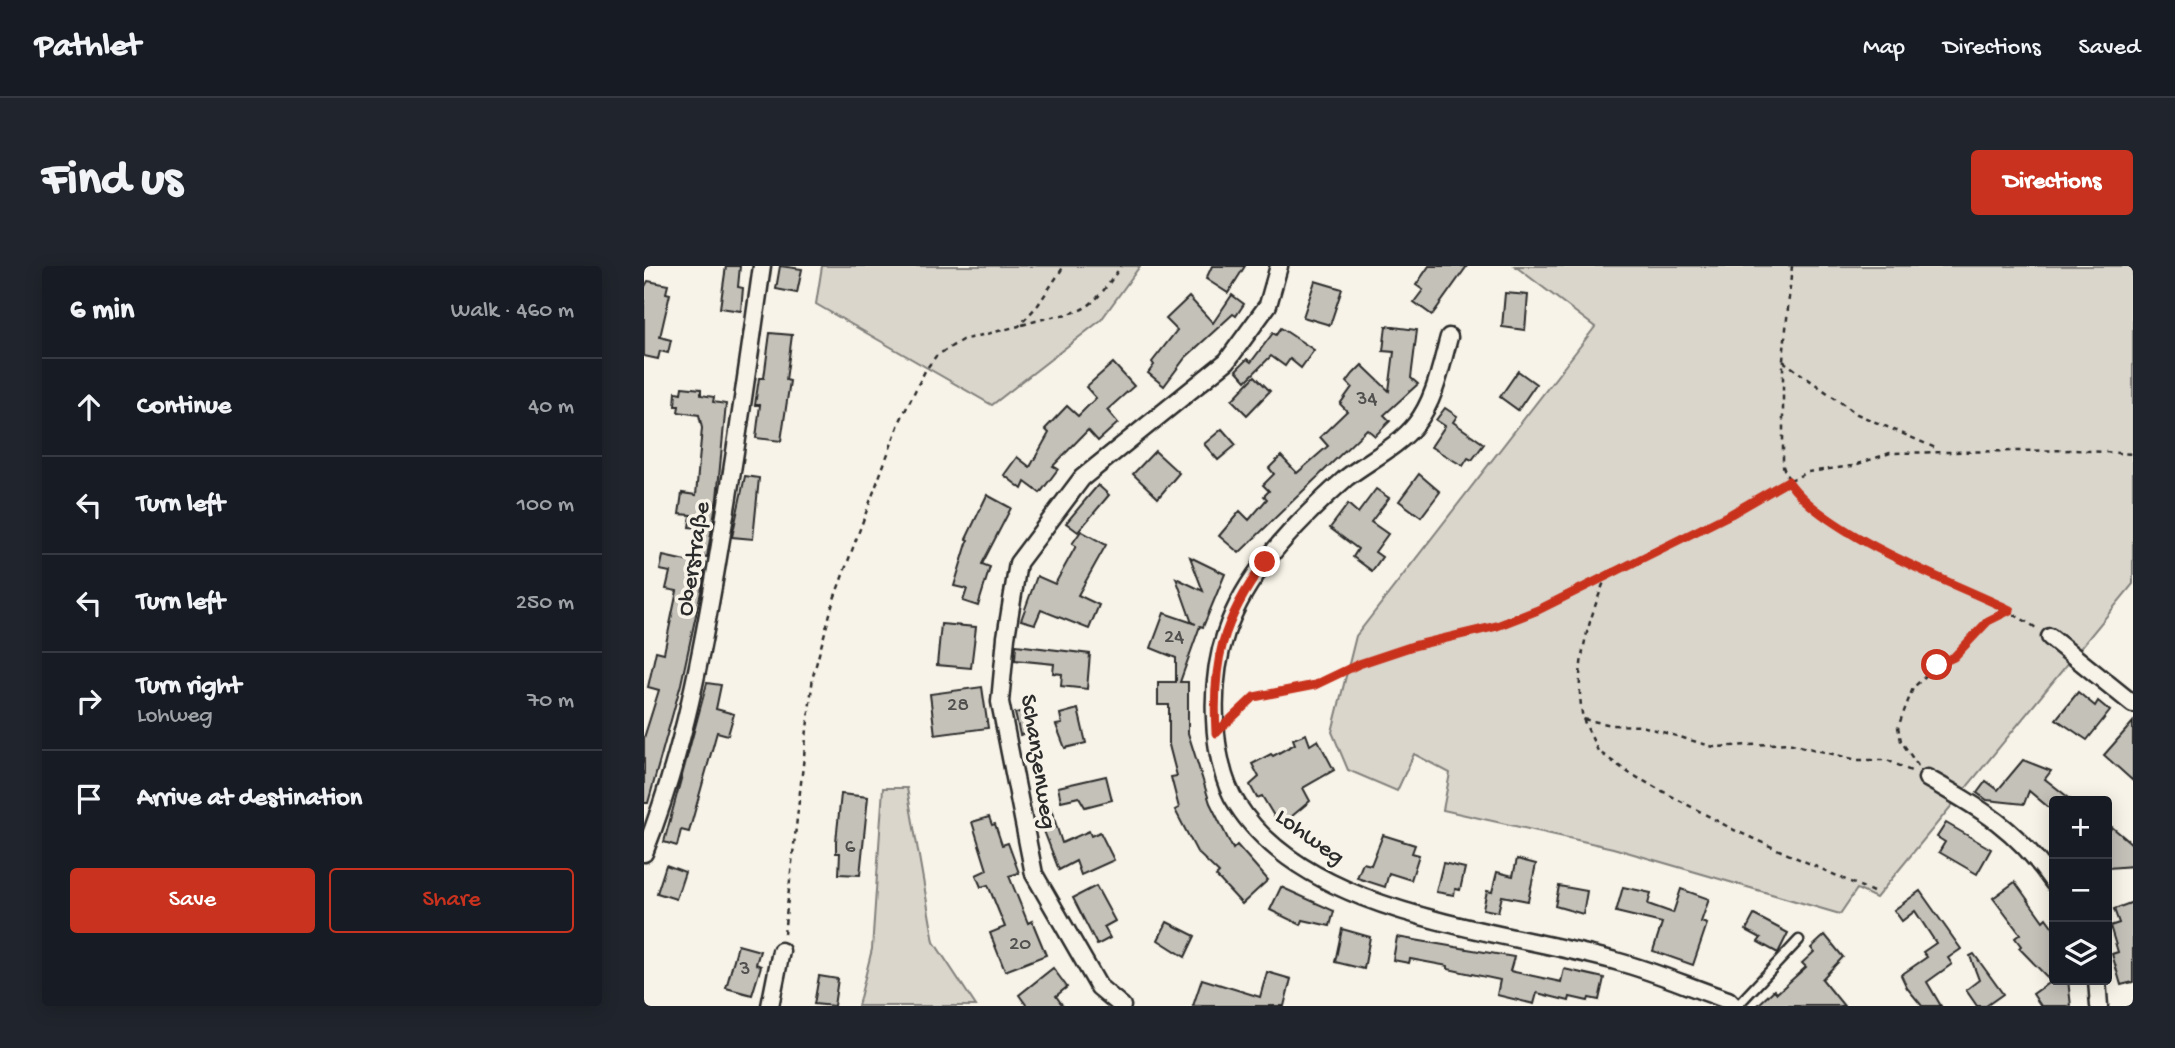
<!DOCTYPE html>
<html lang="en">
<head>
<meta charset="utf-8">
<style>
  body { margin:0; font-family:"Gochi Hand",sans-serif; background:#20242c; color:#f1f3f6 }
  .controls { position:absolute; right:21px; bottom:21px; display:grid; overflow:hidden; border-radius:7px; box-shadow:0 4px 18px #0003 }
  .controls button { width:63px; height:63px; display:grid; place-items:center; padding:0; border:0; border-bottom:2px solid #363941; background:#171b24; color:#f1f3f6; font:35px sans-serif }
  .stop { position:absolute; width:21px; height:21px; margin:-16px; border:5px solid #c8321e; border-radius:50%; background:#fff }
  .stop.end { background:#c8321e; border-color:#fff; box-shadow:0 2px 7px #0008 }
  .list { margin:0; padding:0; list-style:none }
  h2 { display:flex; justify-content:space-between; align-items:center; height:91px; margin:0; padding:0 28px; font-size:30px }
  h2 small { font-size:23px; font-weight:400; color:#9ea1a6 }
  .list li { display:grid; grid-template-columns:46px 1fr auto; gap:21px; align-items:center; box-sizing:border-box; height:98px; padding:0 28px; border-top:2px solid #363941 }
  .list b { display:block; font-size:26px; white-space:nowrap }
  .list p { margin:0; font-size:23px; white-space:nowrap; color:#9ea1a6 }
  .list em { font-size:23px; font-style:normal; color:#9ea1a6 }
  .actions { display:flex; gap:14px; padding:21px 28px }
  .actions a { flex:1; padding:16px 0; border:2px solid #c8321e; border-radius:7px; text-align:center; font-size:24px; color:#c8321e }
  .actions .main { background:#c8321e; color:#fff }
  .icon { flex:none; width:38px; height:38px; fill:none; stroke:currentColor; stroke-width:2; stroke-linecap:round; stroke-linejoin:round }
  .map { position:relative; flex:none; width:1489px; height:740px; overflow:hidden; border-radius:7px }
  header { display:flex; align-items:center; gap:42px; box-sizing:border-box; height:98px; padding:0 35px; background:#171b24; border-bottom:2px solid #363941 }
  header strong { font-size:33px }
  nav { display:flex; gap:38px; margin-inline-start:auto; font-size:24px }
  .intro { display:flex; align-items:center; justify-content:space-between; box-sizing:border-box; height:168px; padding:0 42px }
  h1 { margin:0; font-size:49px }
  .button { padding:18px 32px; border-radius:7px; background:#c8321e; color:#fff; font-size:24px; font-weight:700 }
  main { display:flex; gap:42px; padding:0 42px }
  aside { flex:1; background:#171b24; border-radius:7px; box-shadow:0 4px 18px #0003 }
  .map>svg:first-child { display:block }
  .green { fill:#dad6cc; stroke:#82807c; stroke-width:2 }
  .building { fill:#c4c1b9; stroke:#2b2b2b; stroke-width:2 }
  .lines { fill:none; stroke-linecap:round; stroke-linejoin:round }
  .lane-casing { stroke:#2b2b2b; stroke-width:13 }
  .street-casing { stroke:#2b2b2b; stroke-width:21 }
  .path { stroke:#2b2b2b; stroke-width:2.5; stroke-dasharray:5 5; stroke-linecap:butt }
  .lane { stroke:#f7f3e8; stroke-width:8 }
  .street { stroke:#f7f3e8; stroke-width:16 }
  .route { stroke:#c8321e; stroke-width:9 }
  .labels { text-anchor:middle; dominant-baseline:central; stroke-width:7; stroke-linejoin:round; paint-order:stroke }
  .number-label { font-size:21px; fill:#51504e }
  .street-label { font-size:24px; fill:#2b2b2b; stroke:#f7f3e8 }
</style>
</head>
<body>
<header>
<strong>Pathlet</strong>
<nav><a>Map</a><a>Directions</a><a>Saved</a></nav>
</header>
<div class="intro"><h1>Find us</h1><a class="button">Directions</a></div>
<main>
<aside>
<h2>6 min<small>Walk · 460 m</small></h2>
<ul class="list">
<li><svg class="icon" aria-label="ahead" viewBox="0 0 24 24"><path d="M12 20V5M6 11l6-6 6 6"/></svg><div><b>Continue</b></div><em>40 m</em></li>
<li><svg class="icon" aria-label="left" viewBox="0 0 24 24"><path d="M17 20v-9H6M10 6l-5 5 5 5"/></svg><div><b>Turn left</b></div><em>100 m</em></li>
<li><svg class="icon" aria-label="left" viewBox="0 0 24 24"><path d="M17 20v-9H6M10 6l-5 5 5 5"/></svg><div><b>Turn left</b></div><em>250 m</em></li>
<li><svg class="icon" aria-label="right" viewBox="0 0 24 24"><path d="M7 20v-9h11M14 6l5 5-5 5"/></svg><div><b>Turn right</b><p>Lohweg</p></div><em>70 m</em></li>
<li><svg class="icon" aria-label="arrive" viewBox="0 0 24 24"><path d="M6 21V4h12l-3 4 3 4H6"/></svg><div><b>Arrive at destination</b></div></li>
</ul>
<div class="actions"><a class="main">Save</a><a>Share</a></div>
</aside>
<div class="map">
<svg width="1489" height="740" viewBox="0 0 1489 740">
  <rect width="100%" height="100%" fill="#f7f3e8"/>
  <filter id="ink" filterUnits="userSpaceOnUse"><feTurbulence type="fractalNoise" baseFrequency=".0143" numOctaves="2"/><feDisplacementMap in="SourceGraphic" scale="14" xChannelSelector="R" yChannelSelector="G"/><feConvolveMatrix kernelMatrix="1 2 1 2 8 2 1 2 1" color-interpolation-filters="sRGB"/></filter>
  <g filter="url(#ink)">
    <g class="green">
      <polygon points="178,0 496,0 457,54 348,139 172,38"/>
      <polygon points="871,0 1489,0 1489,318 1232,632 1213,623 1196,648 969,582 799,544 806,507 770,488 753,525 704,504 688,466 712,370 951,61"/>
      <polygon points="239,522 263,522 290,676 332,740 214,740 228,683"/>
    </g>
    <g class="building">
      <polygon points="82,0 96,0 94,21 99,22 97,45 76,42"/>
      <polygon points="136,0 158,3 153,27 132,23"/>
      <polygon points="568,0 601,0 584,27 562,13"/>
      <polygon points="785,0 823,0 788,49 770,36 779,24 772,19"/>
      <polygon points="4,15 24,19 22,27 26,28 16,71 27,74 24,87 16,85 14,93 0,90 0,22"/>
      <polygon points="671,15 698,23 686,59 659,51"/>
      <polygon points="861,27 884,29 881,64 858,61"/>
      <polygon points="588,29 600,38 592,50 589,48 541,92 520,120 504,107 510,99 508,96 533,64 522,53 545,31 569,57"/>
      <polygon points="742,60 773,64 767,112 774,118 740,149 746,155 731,170 723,163 595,287 575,270 596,245 605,254 623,233 620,230 625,225 619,219 630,208 625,202 637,190 653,207 684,180 676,171 703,145 696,138 708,121 703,116 709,108 718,99 745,125 750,86 739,85"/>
      <polygon points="637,62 670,84 657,102 646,93 641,100 627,90 602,115 592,104 603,93 607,96 629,67 632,69"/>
      <polygon points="126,67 148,69 142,114 146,115 137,175 112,172 116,139 111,139 115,112 120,112"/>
      <polygon points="469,97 490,120 463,144 474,157 454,175 444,164 409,200 414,203 396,227 381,216 378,223 360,209 373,191 386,201 405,167 401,163 423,140 434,150 452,132 442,121"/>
      <polygon points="874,105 892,118 874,144 856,131"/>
      <polygon points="611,110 626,125 603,149 588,134"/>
      <polygon points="38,121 57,123 57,129 70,131 69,136 82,138 73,232 63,291 51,289 55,262 45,261 47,249 35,248 38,227 52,229 58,162 55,149 34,146 35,140 31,140 32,126 37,127"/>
      <polygon points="801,142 813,150 809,156 840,178 828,194 824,192 819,200 787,181 801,160 792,154"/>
      <polygon points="578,163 592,179 574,194 560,178"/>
      <polygon points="511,185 535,207 514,232 489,208"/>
      <polygon points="775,208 796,226 777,251 755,235"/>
      <polygon points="101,210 115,212 109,273 88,271"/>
      <polygon points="454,219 465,229 434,266 422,257"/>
      <polygon points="732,223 745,232 727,256 744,268 731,286 738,291 728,305 709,291 714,283 686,262 704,238 714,247"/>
      <polygon points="343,229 367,242 338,298 346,301 334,340 319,335 323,323 310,320 324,274 322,273"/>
      <polygon points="437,265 462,279 434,329 455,339 445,363 397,344 391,358 377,354 393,310 411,318 432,280 428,278"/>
      <polygon points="19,290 60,299 60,312 37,418 4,537 0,537 0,472 15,424 4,421 12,385 20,387 33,325 22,323 26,306 16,304"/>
      <polygon points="546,291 581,308 559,361 556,360 536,416 544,416 544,467 566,537 589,583 593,579 624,614 598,638 572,610 575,607 553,586 531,544 535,542 527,511 533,510 525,479 525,439 514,439 514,416 532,416 532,392 507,382 520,347 552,358 548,357 532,312 559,325"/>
      <polygon points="297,358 332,361 327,402 293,399"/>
      <polygon points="372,379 446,388 443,423 417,420 418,408 409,407 410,398 371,394"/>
      <polygon points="63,417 77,419 72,443 90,448 84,469 73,466 45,566 37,564 33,580 20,576"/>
      <polygon points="338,421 344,462 291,469 286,428"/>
      <polygon points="1434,426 1451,440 1454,435 1466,445 1443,474 1412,453"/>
      <polygon points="434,443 442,477 421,482 412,459 418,458 416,448"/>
      <polygon points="386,444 391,466 376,469 371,447"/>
      <polygon points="1489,456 1489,515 1460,489"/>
      <polygon points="662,468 666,479 674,474 690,504 659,522 666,535 641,556 636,547 630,550 618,530 613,532 606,519 615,511 608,498 627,488 629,490 651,478 649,473"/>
      <polygon points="1379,494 1407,505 1401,513 1429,535 1410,535 1410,546 1385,525 1380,538 1343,534 1333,527 1342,515 1354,524"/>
      <polygon points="462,510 468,534 441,541 435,531 417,535 414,521"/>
      <polygon points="197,528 224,531 216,609 195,608 196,587 192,587 192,575"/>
      <polygon points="406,540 418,577 445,565 447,570 456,566 470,594 437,609 432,595 415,604 392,544"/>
      <polygon points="345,551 348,559 351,558 358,579 364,577 375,607 365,610 384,657 388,655 402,689 361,705 346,667 361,661 344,619 337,621 332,609 343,604 328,556"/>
      <polygon points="1302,557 1347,583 1333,608 1295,586 1301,576 1293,571"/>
      <polygon points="1468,561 1488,578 1489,600 1464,602 1463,568"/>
      <polygon points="739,569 771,579 768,587 775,589 767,614 745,607 741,621 713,612 719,597 727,599"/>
      <polygon points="873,593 892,598 884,635 858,630 854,646 839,643 843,625 848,626 853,606 869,610"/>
      <polygon points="799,597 821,602 816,624 811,623 810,629 792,626"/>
      <polygon points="22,599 41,606 32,633 13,627"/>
      <polygon points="1371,616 1399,655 1402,652 1410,663 1410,714 1424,714 1427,740 1397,740 1389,728 1407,715 1375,682 1377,680 1371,672 1376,668 1349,632"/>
      <polygon points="452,620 471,655 460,661 466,672 453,679 429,632"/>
      <polygon points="915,620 943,625 939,648 911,640"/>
      <polygon points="637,621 690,645 686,660 659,654 657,659 626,644"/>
      <polygon points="979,621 1007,627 1004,638 1029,647 1037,623 1065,633 1057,656 1063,658 1049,699 1009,685 1018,657 972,646"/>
      <polygon points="1276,625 1317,683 1304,692 1308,698 1283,716 1297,740 1278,740 1263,722 1257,709 1283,691 1279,686 1292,677 1271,645 1258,655 1250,644"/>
      <polygon points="1489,636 1489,716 1477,719 1468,688 1474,686 1466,660 1475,657 1470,643"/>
      <polygon points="1110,649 1144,667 1134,687 1114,676 1117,672 1102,664"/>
      <polygon points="523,656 551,670 541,691 514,674"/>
      <polygon points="698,663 726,671 720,703 691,696"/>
      <polygon points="1181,669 1199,691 1178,713 1200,740 1113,740 1130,724 1133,727 1162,701 1158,697 1170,686 1167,682"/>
      <polygon points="753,671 870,691 866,705 917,716 920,703 960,712 955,734 945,732 944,735 926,731 925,735 893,727 890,738 853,729 856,714 804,703 804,700 766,693 765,697 749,694"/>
      <polygon points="94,679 116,685 112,698 117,700 108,729 82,722"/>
      <polygon points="1330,688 1359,728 1342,740 1333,740 1322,724 1335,714 1326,690"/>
      <polygon points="409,702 423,721 412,730 419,740 383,740 375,729"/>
      <polygon points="623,706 647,713 640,740 549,740 558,713 616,731"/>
      <polygon points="175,710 194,713 190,740 170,738"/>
    </g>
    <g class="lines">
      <g class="lane-casing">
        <polyline id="lane" points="1093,740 1155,674"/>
      </g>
      <g class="street-casing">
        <g id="street">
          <path d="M 805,71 C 797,100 791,134 772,158 C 755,180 724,195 702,212 C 675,236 648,262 625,291 C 585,340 568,390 571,453 C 572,480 578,516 593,538 C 664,651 857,663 975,696 C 1012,706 1048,722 1084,734 L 1090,740"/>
          <polyline points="1406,371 1489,438"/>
          <path d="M 1283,512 C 1338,543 1373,563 1410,617"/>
          <path d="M 0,587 C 39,489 59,383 76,279 C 92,186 105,93 118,0"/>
          <polyline points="1453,714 1455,740"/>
          <polyline points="126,740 137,685"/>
          <polyline points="478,740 455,721 390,608 356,436 362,371 374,297 438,212 583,95 624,39 635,0"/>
        </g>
      </g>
      <g class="path">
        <path d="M 1148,0 L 1139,94 L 1139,200 C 1160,269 1332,320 1392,362"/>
        <path d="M 378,59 C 437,40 438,59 477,0"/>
        <polyline points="1139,95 1213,148 1294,183"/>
        <path d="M 963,308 C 944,357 929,400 939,453 L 968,459 L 998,460 L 1070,481 L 1144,477 L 1213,494 L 1243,494 L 1267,505"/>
        <polyline points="589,450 610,431 671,419 715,398 769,380 853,360 894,344 1087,248 1135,219 1164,206 1208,200 1246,187 1431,184 1489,188"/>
        <polyline points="939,453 954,485 985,507 1090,564 1229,626"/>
        <polyline points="1274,500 1257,475 1254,461 1269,422 1293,399 1310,391 1344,355 1366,344"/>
        <polyline points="140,668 169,410 190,333 256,155 281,105 292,90 318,74 375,60 394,39 420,0"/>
      </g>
      <use href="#lane" class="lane"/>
      <use href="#street" class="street"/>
    </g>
  </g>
  <g class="lines" filter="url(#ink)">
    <path class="route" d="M 621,296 C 578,355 568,395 572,467 L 610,431 L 671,419 L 715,398 L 769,380 L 853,360 L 894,344 L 1087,248 L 1144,215 C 1180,268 1307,316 1366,344 L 1344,355 L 1310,391 L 1293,399"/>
  </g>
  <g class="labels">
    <g class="number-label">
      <text x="723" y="134">34</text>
      <text x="530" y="372">24</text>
      <text x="314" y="440">28</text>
      <text x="206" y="582">6</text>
      <text x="376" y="679">20</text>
      <text x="101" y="704">3</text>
    </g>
    <g class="street-label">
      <text transform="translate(51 293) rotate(-81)">Oberstraße</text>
      <text transform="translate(393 496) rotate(81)">Schanzenweg</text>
      <text transform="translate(665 572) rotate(36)">Lohweg</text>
    </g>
  </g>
</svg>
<div class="controls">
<button>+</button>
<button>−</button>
<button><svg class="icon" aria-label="layers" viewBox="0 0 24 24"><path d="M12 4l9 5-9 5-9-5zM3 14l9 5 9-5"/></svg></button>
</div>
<div class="stop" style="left:1293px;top:399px"></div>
<div class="stop end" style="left:621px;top:296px"></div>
</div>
</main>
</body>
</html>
